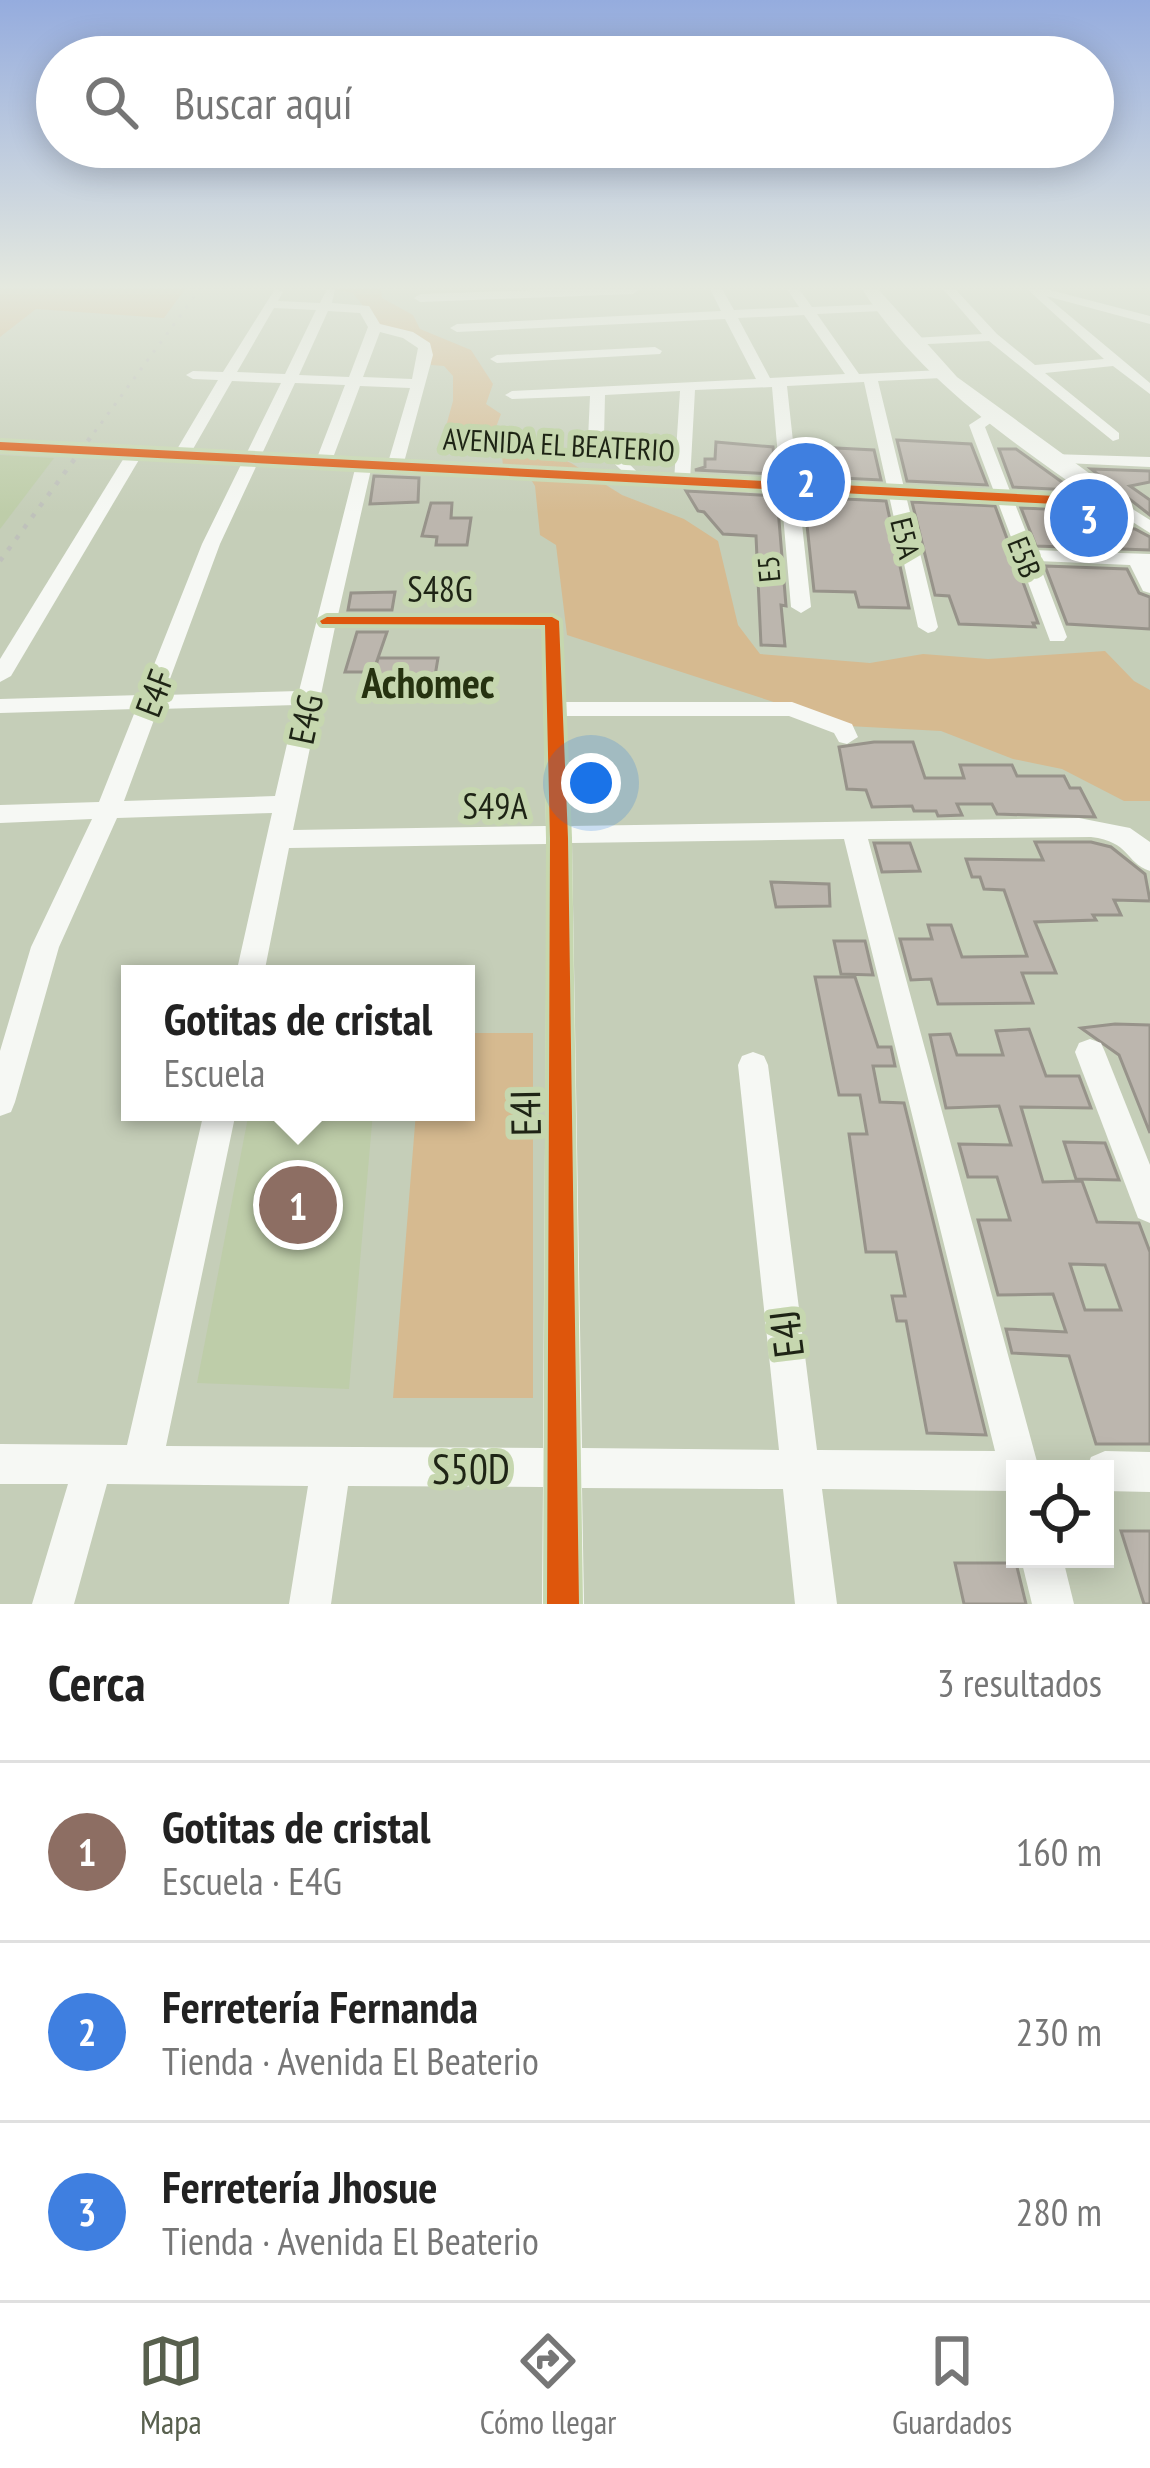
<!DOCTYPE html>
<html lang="es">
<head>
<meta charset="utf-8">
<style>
  body { margin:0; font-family:"PT Sans Narrow",sans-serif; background:#f2f2f2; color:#222 }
  .controls { position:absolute; right:36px; bottom:36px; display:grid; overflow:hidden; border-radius:0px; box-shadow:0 6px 30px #0003 }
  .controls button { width:108px; height:108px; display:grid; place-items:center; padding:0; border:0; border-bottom:3px solid #e0e0e0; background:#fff; color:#222; font:60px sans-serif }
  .you { position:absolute; left:591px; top:783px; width:42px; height:42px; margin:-30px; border:9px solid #fff; border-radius:50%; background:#1a73e8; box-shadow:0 0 0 18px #1a73e833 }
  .badge { display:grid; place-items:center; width:78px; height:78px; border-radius:50%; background:#58604e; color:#fff; font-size:39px; font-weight:700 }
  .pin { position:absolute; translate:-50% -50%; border:6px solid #fff; box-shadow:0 3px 12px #0006 }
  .popup { position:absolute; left:121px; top:965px; width:354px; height:156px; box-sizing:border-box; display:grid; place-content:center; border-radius:0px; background:#fff; filter:drop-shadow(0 3px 9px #0005); font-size:39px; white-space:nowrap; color:#767676 }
  .popup b { font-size:45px; color:#222 }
  .popup::after { content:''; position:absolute; left:50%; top:100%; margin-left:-24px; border:24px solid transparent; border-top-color:#fff }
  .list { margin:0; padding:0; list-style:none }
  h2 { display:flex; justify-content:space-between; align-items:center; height:156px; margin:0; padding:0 48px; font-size:51px }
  h2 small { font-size:39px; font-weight:400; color:#767676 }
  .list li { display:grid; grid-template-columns:78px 1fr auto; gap:36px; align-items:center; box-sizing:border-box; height:180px; padding:0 48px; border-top:3px solid #e0e0e0 }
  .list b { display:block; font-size:45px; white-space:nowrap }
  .list p { margin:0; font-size:39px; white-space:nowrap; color:#767676 }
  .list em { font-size:39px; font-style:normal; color:#767676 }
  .icon { flex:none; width:66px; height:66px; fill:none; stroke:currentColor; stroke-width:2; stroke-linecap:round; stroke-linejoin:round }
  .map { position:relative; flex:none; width:1150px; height:1604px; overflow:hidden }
  .search { position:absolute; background:#fff; box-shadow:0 6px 30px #0003; left:36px; right:36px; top:36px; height:132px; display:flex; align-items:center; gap:30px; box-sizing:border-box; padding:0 42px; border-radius:66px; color:#767676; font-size:45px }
  .sheet { height:696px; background:#fff }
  nav { display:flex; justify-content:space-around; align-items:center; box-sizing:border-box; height:168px; border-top:3px solid #e0e0e0; background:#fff; font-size:33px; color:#767676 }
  nav a { display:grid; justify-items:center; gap:6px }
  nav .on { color:#58604e }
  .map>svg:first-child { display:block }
  .built { fill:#becda9 }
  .green { fill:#d6ba90 }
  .building { fill:#bcb6ae; stroke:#97938a; stroke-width:3; fill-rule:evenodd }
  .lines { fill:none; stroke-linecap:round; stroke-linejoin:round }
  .street { fill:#f6f8f4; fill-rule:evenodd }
  .secondary { fill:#f6f8f4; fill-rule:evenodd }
  .rail-far1 { stroke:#bfc1bb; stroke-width:3; stroke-dasharray:3 8; stroke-linecap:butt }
  .rail { stroke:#bfc1bb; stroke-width:4.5; stroke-dasharray:4.5 9; stroke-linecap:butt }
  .cycleway-casing { stroke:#c6d7af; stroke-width:8 }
  .cycleway { fill:#de560c; fill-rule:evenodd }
  .labels { text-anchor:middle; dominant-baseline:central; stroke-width:12; stroke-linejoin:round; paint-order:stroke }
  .far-street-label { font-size:30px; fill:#1e2415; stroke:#c6d7af }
  .street-label { font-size:36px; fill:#1e2415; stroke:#c6d7af }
  .quarter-label { font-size:42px; font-weight:bold; fill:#263210; stroke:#c6d7af }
  .near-street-label { font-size:42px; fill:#1e2415; stroke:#c6d7af }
</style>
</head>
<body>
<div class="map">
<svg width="1150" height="1604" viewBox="0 0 1150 1604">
  <rect width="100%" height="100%" fill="#c5ceb8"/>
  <g class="built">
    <polygon points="0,455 54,458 0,529"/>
    <polygon points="249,1112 373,1112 349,1389 197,1383"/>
  </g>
  <g class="green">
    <polygon points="0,289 185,289 164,318 36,309 0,337"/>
    <polygon points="332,289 381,289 382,298 413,315 420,329 471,350 493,384 486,404 501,414 496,427 506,436 571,463 622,495 684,519 718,541 738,625 760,654 870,663 923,654 988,659 1105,651 1134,681 1150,690 1150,801 1124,801 1062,769 1013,759 941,731 848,726 567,635 556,545 540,535 535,486 524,468 503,466 502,455 445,430 453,401 453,376 444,366 431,365 430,345 378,325 353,293"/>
    <polygon points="466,1033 533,1033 533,1398 393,1398 416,1112 466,1112"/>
  </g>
  <g class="building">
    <polygon points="897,440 971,444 987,485 907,481"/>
    <polygon points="716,442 773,447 775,474 695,470 705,467 705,459 715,459"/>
    <polygon points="798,446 874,450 881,480 801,476"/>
    <polygon points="999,449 1016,449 1073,490 1013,487"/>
    <polygon points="1091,469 1150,471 1150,482 1130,486 1150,500 1150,515"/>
    <polygon points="374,476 419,478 418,502 370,504"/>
    <polygon points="686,491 777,496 786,606 781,605 785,646 761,645 756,536 723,534 704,512 698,511"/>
    <polygon points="804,497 886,501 909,608 859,607 855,592 814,591"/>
    <polygon points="912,502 995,506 1038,623 1033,623 1035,627 959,624 949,596 935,595"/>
    <polygon points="431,503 452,503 451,518 471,518 467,545 436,545 437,537 422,536"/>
    <polygon points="1021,508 1094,511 1102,528 1135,529 1150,537 1150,550 1036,546"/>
    <polygon points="1045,566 1127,569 1139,593 1150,597 1150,629 1067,624"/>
    <polygon points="395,592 392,610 348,610 351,593"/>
    <polygon points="357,632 387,632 378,658 438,658 433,688 371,687 378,658 373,672 345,672"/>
    <polygon points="874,742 913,742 925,778 964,778 960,765 1012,765 1017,776 1064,776 1070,788 1080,788 1095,817 997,814 992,804 957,804 962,815 938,816 936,811 914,811 912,806 872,807 866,790 847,789 839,747"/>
    <polygon points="1035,842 1091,842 1111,847 1145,874 1150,901 1114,900 1121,915 1093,915 1096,920 1035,922 1056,973 1022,973 1033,1003 938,1004 931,979 911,980 900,939 932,939 928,925 951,925 962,957 1027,956 1004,890 984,889 980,877 972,877 966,859 1043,860"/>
    <polygon points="874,843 910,843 920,871 882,872"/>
    <polygon points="771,882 829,884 830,906 776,907"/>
    <polygon points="834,941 865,941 873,975 841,974"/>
    <polygon points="815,977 855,977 878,1047 891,1047 895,1066 873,1066 880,1102 904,1103 986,1435 927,1433 906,1321 897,1321 892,1296 905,1296 896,1252 866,1252 849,1134 867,1134 860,1095 839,1095"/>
    <polygon points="1115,1024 1150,1025 1150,1133 1119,1055 1081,1028"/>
    <path d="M 1029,1029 L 1046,1076 L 1079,1076 L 1091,1108 L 1021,1107 L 1043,1182 L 1082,1181 L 1097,1222 L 1139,1223 L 1150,1252 L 1150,1444 L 1096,1444 L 1069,1356 L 1012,1353 L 1006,1329 L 1066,1332 L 1053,1294 L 998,1295 L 978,1220 L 1010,1220 L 997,1177 L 968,1177 L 959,1144 L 1011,1145 L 999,1106 L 946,1108 L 930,1035 L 950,1034 L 957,1055 L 1003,1055 L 996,1031 ZM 1070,1264 L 1105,1265 L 1121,1310 L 1085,1310 Z"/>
    <polygon points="1064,1142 1105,1143 1119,1180 1076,1179"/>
    <polygon points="1121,1531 1150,1531 1150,1604 1144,1604"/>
    <polygon points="955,1563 1016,1563 1026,1604 964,1604"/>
  </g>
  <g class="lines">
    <g class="street">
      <path d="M 275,289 L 283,292 L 278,301 L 320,303 L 327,289 L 335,289 L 332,303 L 369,306 L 380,324 L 413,332 L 430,343 L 433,355 L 403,466 L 395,471 L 387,466 L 410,388 L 360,386 L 331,463 L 323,468 L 315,463 L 345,385 L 295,383 L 220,544 L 164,695 L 299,691 L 356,465 L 364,460 L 372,465 L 338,615 L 552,615 L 562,621 L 565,702 L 792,702 L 852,724 L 858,737 L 847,744 L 839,742 L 834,733 L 789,716 L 566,716 L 571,826 L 1079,818 L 1130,828 L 1150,842 L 1150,871 C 1124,862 1131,842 1091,837 L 868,839 L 1039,1469 L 1015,1469 L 1015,1491 L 822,1489 L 837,1604 L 795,1604 L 783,1489 L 582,1488 L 584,1604 L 542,1604 L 543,1487 L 348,1486 L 331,1604 L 289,1604 L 308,1486 L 107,1484 L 74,1604 L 32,1604 L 68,1484 L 0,1484 L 0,1444 L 127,1445 L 204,1112 L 236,1112 L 166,1446 L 543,1448 L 547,844 L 289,848 L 264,974 L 236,974 L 272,813 L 117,818 L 59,947 L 15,1102 L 11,1112 L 0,1116 L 0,1051 L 31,947 L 92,819 L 0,823 L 0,805 L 99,802 L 136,709 L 0,713 L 0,699 L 142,695 L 202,544 L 281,383 L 232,381 L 189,456 L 181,461 L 173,456 L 218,380 L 193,379 L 186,375 L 193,371 L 223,372 ZM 274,308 L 316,310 L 285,374 L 237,372 ZM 328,311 L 360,313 L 368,327 L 349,377 L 299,375 ZM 380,332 L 403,338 L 418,348 L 412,379 L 363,377 ZM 335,627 L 542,627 L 546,826 L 293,830 ZM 296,705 L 275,796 L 124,801 L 158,709 ZM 844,839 L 995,1451 L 817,1450 L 768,1065 L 764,1056 L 753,1052 L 742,1056 L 738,1065 L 779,1450 L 582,1448 L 572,843 Z"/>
      <polygon points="568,289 639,290 633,294 420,302 414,298 420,294"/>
      <path d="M 710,289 L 722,289 L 734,310 L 799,307 L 787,289 L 799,289 L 812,307 L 885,304 L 887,307 L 881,311 L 817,314 L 859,374 L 942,370 L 949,374 L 942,378 L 878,381 L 938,627 L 935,631 L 928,633 L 918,627 L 864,382 L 787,386 L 811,607 L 801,613 L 791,607 L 772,387 L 695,390 L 690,481 L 682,486 L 674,481 L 680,391 L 605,395 L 604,438 L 643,478 L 635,483 L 588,439 L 590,396 L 512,399 L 505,395 L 512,391 L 756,379 L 725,319 L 457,332 L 450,328 L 457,324 L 721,311 ZM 804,315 L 845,374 L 770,378 L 738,318 Z"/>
      <polygon points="943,289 955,289 997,334 1035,365 1104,359 1027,289 1046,289 1150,316 1150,324 1046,296 1150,383 1150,394 1113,366 1045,373 1119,433 1119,439 1113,441 989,341 908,345 906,342 913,338 982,334"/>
      <polygon points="655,347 662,351 660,354 497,363 490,359 497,355"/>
      <polygon points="986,414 999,417 985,427 1033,550 1150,554 1150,593 1143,591 1130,565 1038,561 1067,637 1064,641 1050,641 969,425"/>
      <polygon points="135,448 143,453 11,676 0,682 0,659 127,453"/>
      <polygon points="1051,454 1150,457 1150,467 1045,462 1045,456"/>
      <polygon points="1115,498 1150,520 1150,533 1109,507 1109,499"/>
      <polygon points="1090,1039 1101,1043 1105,1052 1150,1165 1150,1223 1138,1218 1075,1052 1079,1043"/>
      <polygon points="1105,1451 1150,1452 1150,1492 1105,1491 1105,1469 1086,1469 1091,1457"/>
      <polygon points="1021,1559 1063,1559 1074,1604 1032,1604"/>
    </g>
    <path class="secondary" d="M 862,289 L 878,289 L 957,377 L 1122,497 L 1127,503 L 1123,508 L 0,453 L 0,439 L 1088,495 C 1003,436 918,376 862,289 Z"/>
    <polyline class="rail-far1" points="88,441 200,289"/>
    <polyline class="rail" points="0,561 90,438"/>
    <g class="cycleway-casing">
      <g id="cycleway">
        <polygon points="0,442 1115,499 1121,503 1115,507 0,450"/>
        <polygon points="327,617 552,617 559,621 568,838 579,1604 547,1604 550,838 545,625 322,624 320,621"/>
      </g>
    </g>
    <use href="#cycleway" class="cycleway"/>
  </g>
  <linearGradient id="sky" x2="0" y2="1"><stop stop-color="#95acde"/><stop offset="0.56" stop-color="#e5e9df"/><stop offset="1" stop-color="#e5e9df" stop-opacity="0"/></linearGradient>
  <rect width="1150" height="513" fill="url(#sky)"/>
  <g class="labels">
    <g class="far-street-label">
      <text transform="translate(559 444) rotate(3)">AVENIDA EL BEATERIO</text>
      <text transform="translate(906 538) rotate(76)">E5A</text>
      <text transform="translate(1025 557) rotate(68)">E5B</text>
      <text transform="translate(768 569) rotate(-95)">E5</text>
    </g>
    <g class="street-label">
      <text x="440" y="588">S48G</text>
      <text transform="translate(154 693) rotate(-69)">E4F</text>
      <text transform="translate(305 719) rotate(-78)">E4G</text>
      <text x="495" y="805">S49A</text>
    </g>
    <g class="quarter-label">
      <text x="428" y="682">Achomec</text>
    </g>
    <g class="near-street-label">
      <text transform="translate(525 1113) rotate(-91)">E4I</text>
      <text transform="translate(786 1334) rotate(-97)">E4J</text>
      <text x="471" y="1468">S50D</text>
    </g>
  </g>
</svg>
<div class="controls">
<button><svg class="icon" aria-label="locate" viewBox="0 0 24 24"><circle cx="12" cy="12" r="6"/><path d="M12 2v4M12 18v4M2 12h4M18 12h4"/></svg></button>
</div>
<div class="you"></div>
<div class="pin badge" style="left:298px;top:1205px;background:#8d6e63">1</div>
<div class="popup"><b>Gotitas de cristal</b>Escuela</div>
<div class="pin badge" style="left:806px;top:482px;background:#3f7fe0">2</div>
<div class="pin badge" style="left:1089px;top:518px;background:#3f7fe0">3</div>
<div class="search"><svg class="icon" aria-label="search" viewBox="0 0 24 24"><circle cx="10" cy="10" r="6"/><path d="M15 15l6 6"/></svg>Buscar aquí</div>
</div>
<section class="sheet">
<h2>Cerca<small>3 resultados</small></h2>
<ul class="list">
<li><span class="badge" style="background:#8d6e63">1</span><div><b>Gotitas de cristal</b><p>Escuela · E4G</p></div><em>160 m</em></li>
<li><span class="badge" style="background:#3f7fe0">2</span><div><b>Ferretería Fernanda</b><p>Tienda · Avenida El Beaterio</p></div><em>230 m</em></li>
<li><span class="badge" style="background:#3f7fe0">3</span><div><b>Ferretería Jhosue</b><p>Tienda · Avenida El Beaterio</p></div><em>280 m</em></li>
</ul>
</section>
<nav>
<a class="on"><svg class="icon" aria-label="map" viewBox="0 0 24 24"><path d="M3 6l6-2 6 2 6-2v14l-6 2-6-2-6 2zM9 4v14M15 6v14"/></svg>Mapa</a>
<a><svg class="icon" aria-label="directions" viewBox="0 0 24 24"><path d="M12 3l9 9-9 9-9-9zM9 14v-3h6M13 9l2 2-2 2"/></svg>Cómo llegar</a>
<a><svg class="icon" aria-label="saved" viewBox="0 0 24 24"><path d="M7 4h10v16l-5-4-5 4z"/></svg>Guardados</a>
</nav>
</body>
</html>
